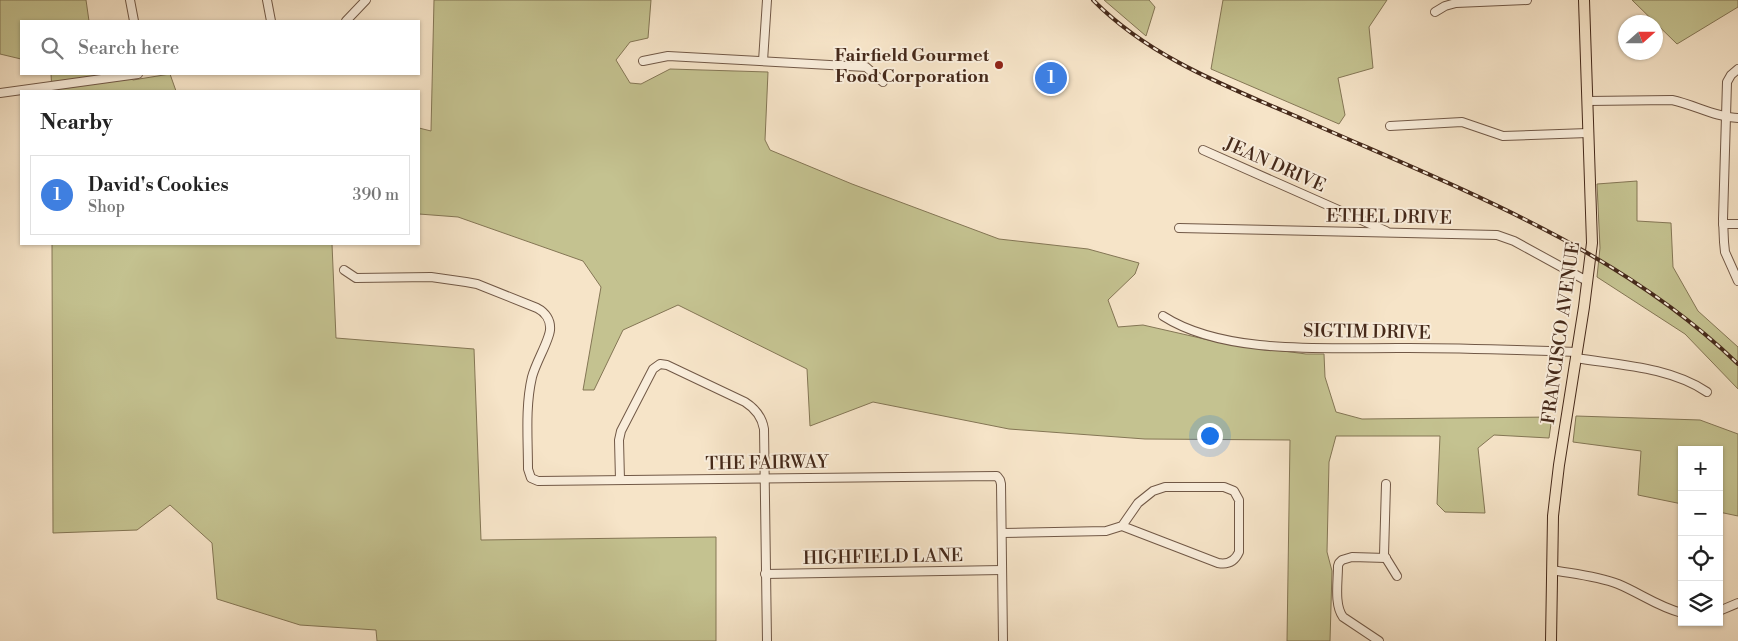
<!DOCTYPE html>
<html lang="en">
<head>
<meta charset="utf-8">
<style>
  body { margin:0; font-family:"Libre Bodoni",serif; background:#f2f2f2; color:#222 }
  .controls { position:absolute; right:15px; bottom:15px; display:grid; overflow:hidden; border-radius:0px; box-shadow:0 1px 4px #0004 }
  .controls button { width:45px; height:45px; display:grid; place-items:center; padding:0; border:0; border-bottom:1px solid #e0e0e0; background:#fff; color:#222; font:25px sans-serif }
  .compass { position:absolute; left:1618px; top:15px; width:45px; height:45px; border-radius:50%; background:#fff; box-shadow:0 1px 4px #0004; rotate:69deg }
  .you { position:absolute; left:1209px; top:435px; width:18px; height:18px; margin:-12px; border:4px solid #fff; border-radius:50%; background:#1a73e8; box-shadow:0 0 0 8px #1a73e833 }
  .badge { display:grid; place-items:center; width:32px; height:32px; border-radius:50%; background:#d93025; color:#fff; font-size:16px; font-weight:700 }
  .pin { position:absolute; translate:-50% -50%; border:2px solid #fff; box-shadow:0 1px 5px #0006 }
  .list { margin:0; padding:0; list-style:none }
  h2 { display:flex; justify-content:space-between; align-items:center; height:65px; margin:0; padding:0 20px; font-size:21px }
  h2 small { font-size:16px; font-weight:400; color:#767676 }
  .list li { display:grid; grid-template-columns:32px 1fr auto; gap:15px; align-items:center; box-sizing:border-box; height:80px; margin:0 10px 10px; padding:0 10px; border:1px solid #e0e0e0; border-radius:0px }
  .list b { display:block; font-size:19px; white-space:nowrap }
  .list p { margin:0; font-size:16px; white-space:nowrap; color:#767676 }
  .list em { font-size:16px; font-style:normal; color:#767676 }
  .icon { flex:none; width:28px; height:28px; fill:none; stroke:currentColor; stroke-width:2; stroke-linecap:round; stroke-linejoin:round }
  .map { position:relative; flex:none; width:1738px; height:641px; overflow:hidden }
  .search { position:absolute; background:#fff; box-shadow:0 1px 4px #0004; left:20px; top:20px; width:400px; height:55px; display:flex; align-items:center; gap:12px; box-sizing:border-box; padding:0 18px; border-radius:0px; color:#767676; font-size:19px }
  .panel { position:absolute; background:#fff; box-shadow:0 1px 4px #0004; left:20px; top:90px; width:400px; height:155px; border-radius:0px }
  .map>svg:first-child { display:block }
  .green { fill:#c4c290; stroke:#847655 }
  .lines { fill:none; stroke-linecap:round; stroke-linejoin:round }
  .minor-casing { stroke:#715846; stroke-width:10 }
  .major-casing { stroke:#45291a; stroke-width:12 }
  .minor { stroke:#f9eddb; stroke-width:8 }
  .major { stroke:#f6e4c8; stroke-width:10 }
  .rail-casing { stroke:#45291a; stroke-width:4 }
  .rail { stroke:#f9eddb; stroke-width:2; stroke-dasharray:5.5; stroke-linecap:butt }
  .poi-dot { fill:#8f2418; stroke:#f9eddb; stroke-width:2 }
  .labels { text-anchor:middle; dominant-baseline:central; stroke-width:4; stroke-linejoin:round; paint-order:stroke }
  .poi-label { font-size:18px; font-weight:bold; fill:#45291a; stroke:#f9eddb; text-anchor:end }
  .street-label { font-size:18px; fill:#45291a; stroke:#f9eddb }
</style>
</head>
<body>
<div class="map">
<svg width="1738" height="641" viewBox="0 0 1738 641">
  <rect width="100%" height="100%" fill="#f6e4c8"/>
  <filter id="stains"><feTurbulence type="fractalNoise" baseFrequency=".004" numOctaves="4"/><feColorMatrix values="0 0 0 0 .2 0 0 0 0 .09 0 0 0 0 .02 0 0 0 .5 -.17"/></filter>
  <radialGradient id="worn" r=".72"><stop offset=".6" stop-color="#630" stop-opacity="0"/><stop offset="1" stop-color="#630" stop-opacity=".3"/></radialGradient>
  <g class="green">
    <polygon points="0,0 86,0 89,21 21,21 21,59 0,54"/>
    <polygon points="434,0 651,0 648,38 630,42 616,60 630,83 641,84 670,69 768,72 765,140 770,150 852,184 999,239 1088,249 1139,263 1135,274 1108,300 1118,327 1143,325 1222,343 1306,354 1324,354 1325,377 1336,412 1362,419 1552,417 1549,438 1494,435 1478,448 1485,513 1445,512 1437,504 1440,436 1336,436 1329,462 1327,552 1332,571 1330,641 1287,641 1290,440 1145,439 1009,429 873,402 810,426 807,369 678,305 623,330 594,390 583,390 601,287 583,261 458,217 419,214 419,128 431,131"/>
    <polygon points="1104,0 1149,0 1155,7 1146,36"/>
    <polygon points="1223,0 1387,0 1369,27 1373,68 1338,78 1345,115 1339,124 1211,69"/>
    <polygon points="1632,0 1738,0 1738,7 1677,44"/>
    <polygon points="51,74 125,74 133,80 170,74 176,91 52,91"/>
    <polygon points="1637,181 1637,221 1671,223 1673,267 1698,311 1738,347 1738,389 1685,334 1597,277 1600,248 1597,184"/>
    <polygon points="52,244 332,244 336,338 474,349 481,540 716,537 716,641 377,641 376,630 300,625 217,599 212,543 170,505 137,530 53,533"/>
    <polygon points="1576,416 1700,420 1738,434 1738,516 1719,512 1719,450 1682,450 1682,504 1638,495 1641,451 1573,442"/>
  </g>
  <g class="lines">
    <g class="minor-casing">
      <g id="minor">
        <polyline points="130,0 134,21"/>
        <polyline points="267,0 271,21"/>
        <polyline points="1435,12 1445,6 1456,3 1527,0"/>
        <polyline points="346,21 366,0"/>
        <polyline points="643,61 668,56 866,67 883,82"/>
        <polyline points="763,61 767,0"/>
        <polyline points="1738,69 1731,75 1727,82 1723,219 1724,242 1725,252 1738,281"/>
        <polyline points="0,93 138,74"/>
        <path d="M 1587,101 L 1672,100 C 1695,105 1715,117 1738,118"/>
        <polyline points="1390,126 1462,122 1503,136 1588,133"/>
        <polyline points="1203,150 1386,231"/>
        <polyline points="1723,224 1738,224"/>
        <polyline points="1179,228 1497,235 1514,241 1587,281"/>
        <path d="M 344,270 L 356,278 L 431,277 L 466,282 L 477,284 L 537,308 C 545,312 551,320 550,330 C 549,341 536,362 532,377 C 525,407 528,439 528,469 L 531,478 L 538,481 L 997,476 L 1000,480 L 1001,484 L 1003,641"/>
        <path d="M 1163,316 C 1227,357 1335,347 1409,348 C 1465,348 1521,350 1577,352"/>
        <path d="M 1576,358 C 1619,365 1670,367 1707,392"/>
        <path d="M 620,480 L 619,440 L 621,431 L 653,369 L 660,364 L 667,365 L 745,402 C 756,409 762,417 764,429 L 767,641"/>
        <polyline points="1386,484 1384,555 1397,576"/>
        <path d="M 1002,533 L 1106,531 L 1122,526 L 1138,503 L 1153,491 L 1165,487 L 1224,487 L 1234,491 L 1239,500 L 1239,552 C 1235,561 1228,565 1218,563 L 1122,526"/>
        <path d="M 1552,570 C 1574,574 1597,576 1618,584 C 1640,593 1658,607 1682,613"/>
        <polyline points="765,574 1002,570"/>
        <polyline points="1719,611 1738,603"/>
        <path d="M 1379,641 L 1343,617 C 1334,605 1338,582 1338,566 L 1339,563 L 1342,560 L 1352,557 L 1386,558"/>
      </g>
    </g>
    <g class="major-casing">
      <polyline id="major" points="1551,641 1553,516 1559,465 1584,307 1592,243 1584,0"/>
    </g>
    <use href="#minor" class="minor"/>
    <use href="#major" class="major"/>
    <g class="rail-casing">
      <path id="rail" d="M 1093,0 C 1152,60 1234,89 1309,122 C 1458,188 1618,248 1738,364"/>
    </g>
    <use href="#rail" class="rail"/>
  </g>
  <circle class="poi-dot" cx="999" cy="65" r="5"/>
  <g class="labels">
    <g class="poi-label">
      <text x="989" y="55">Fairfield Gourmet<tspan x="989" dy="21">Food Corporation</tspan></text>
    </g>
    <g class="street-label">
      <text transform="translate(1275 165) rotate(24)">JEAN DRIVE</text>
      <text transform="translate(1389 217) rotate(1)">ETHEL DRIVE</text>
      <text transform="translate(1367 332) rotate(1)">SIGTIM DRIVE</text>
      <text transform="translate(1561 333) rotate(-82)">FRANCISCO AVENUE</text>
      <text transform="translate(767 463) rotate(-1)">THE FAIRWAY</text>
      <text transform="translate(883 557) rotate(-1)">HIGHFIELD LANE</text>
    </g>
  </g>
  <rect width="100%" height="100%" filter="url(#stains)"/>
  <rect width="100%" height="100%" fill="url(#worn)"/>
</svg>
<div class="controls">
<button>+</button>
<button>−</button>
<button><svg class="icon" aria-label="locate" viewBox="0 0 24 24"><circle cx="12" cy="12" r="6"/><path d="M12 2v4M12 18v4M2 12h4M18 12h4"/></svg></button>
<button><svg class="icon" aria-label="layers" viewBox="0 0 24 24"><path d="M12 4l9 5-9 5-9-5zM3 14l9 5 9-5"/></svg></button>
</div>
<svg class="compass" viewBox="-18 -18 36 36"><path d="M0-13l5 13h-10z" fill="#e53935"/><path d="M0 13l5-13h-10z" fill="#767676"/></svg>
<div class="you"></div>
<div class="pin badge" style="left:1051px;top:78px;background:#3f7fe0">1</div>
<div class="search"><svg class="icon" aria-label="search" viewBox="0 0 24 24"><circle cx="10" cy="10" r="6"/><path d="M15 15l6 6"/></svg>Search here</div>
<section class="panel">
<h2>Nearby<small></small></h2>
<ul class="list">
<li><span class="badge" style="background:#3f7fe0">1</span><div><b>David's Cookies</b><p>Shop</p></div><em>390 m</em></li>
</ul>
</section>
</div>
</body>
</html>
